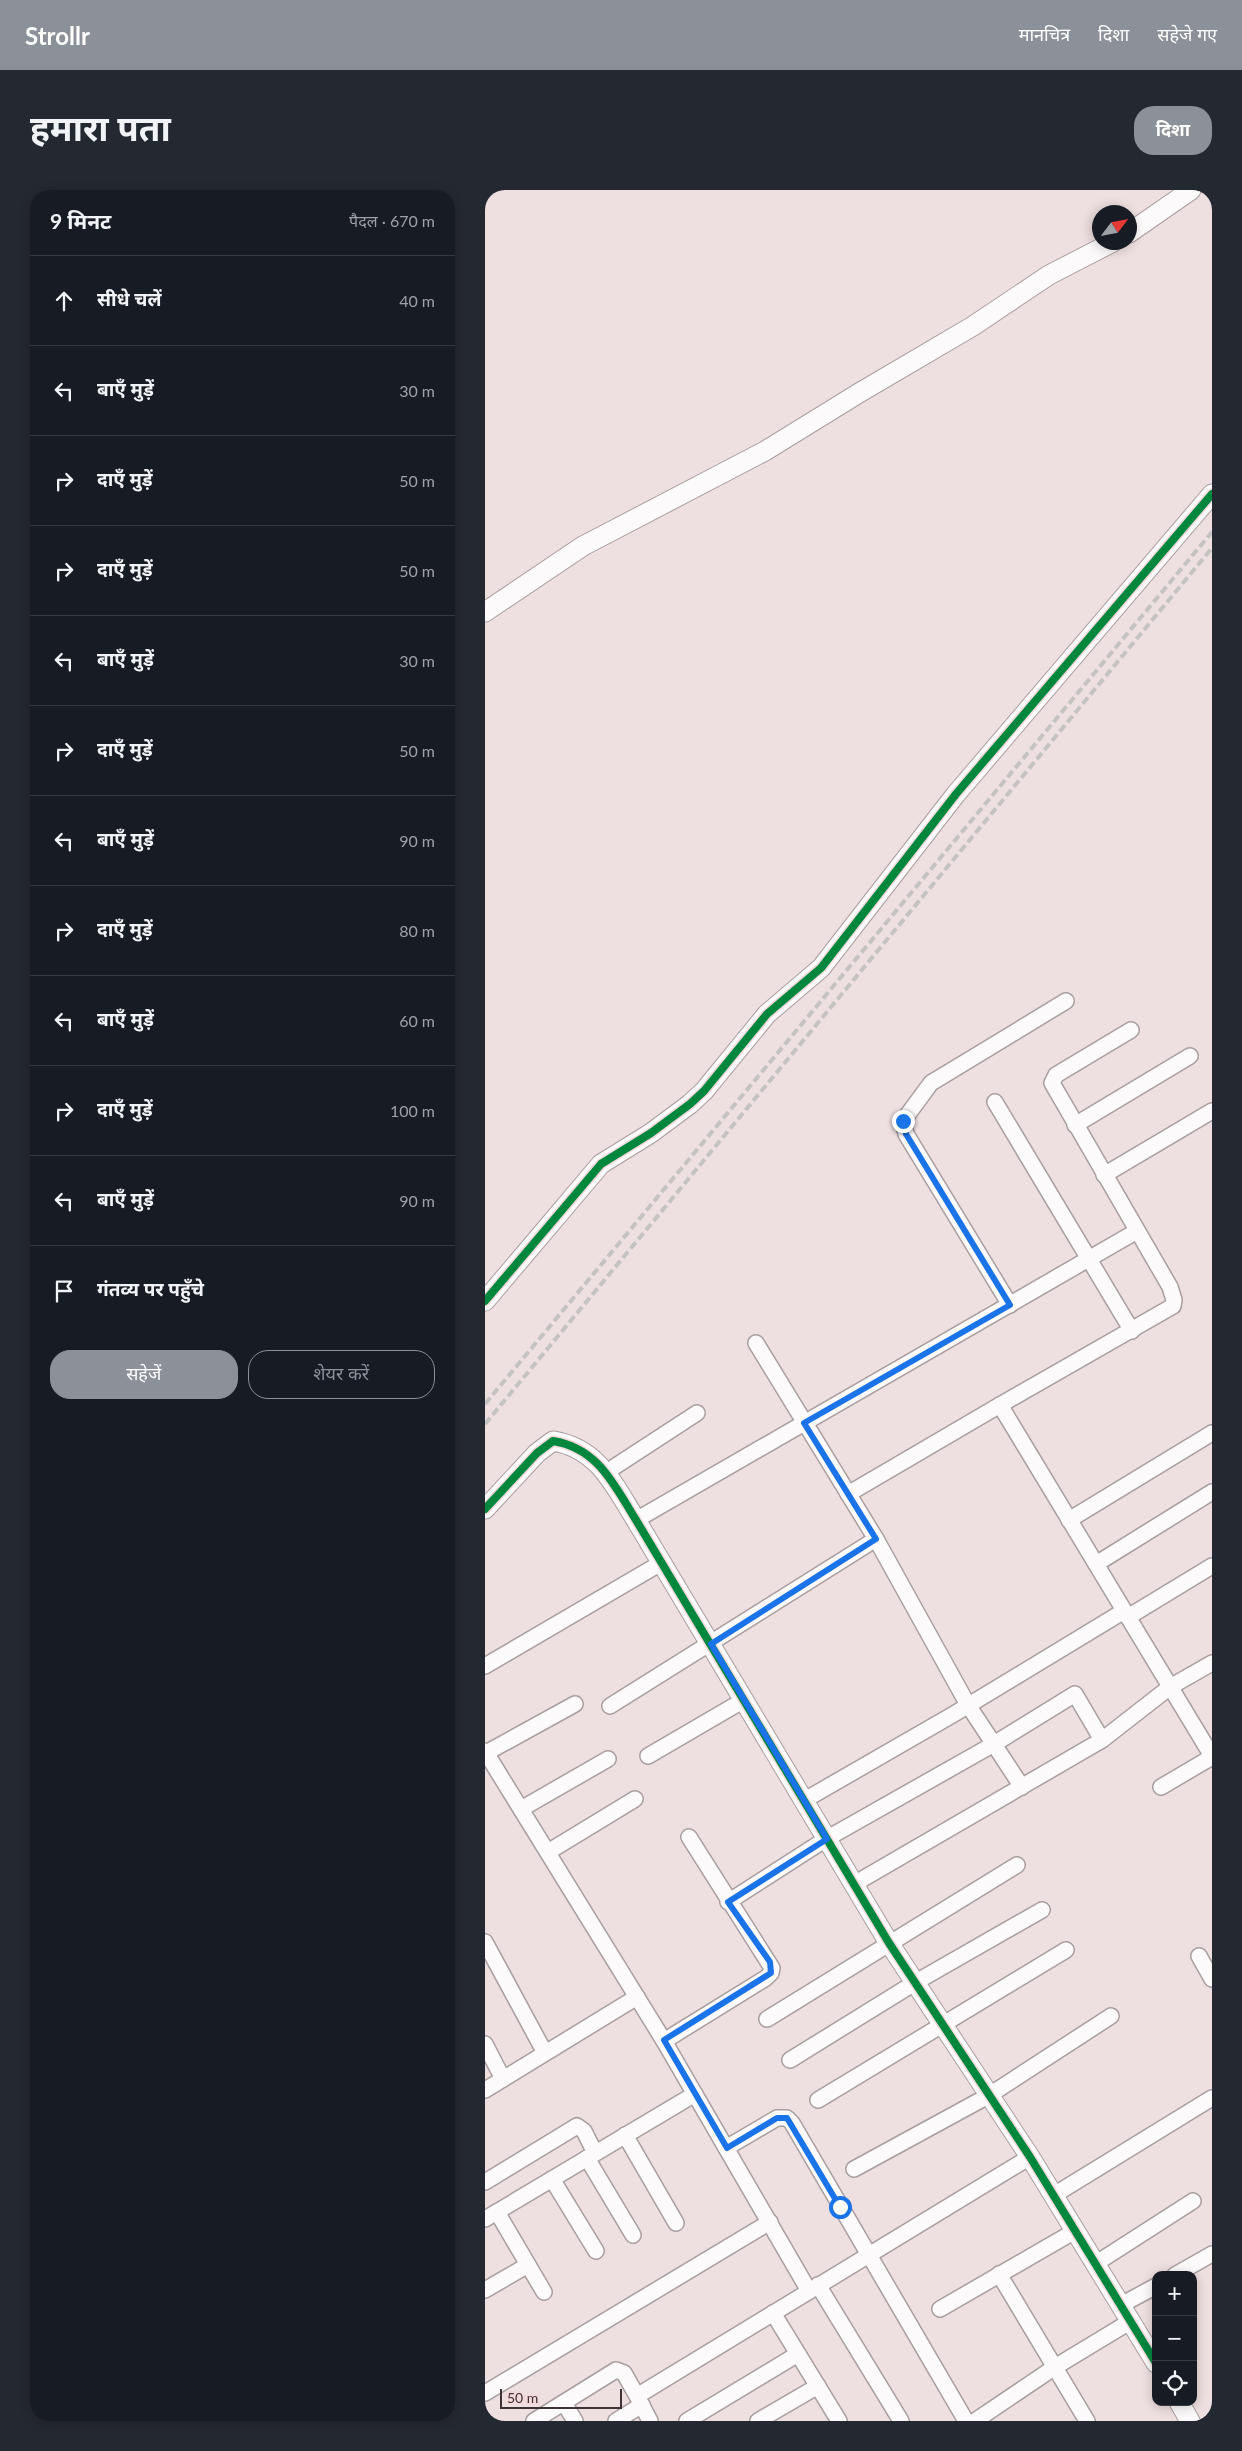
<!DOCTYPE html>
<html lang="hi">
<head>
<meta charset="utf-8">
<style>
  body { margin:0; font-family:Lato,"Noto Sans Devanagari",sans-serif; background:#242831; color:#f1f3f6 }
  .controls { position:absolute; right:15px; bottom:15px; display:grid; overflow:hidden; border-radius:10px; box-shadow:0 2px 12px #0003 }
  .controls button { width:45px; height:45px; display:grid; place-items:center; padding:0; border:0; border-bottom:1px solid #363941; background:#171b24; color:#f1f3f6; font:25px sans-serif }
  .compass { position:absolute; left:607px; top:15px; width:45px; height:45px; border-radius:50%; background:#171b24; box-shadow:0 2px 12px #0003; rotate:58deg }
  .scale { position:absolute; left:15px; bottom:12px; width:122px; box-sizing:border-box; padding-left:5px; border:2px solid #3d3334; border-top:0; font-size:14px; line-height:18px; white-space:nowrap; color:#3d3334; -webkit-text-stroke:4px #f4d9db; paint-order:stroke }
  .stop { position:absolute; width:15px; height:15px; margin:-11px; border:4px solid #1a73e8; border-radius:50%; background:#fff }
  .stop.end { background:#1a73e8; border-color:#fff; box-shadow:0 1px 5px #0008 }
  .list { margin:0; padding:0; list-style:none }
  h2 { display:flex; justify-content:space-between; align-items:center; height:65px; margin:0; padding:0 20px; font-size:21px }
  h2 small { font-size:16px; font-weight:400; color:#9ea1a6 }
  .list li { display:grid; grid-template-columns:32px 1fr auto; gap:15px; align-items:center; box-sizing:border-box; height:90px; padding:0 20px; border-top:1px solid #363941 }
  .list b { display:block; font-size:19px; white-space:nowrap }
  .list em { font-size:16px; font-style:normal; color:#9ea1a6 }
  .actions { display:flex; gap:10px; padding:15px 20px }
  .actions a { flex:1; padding:11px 0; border:1px solid #8c9099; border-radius:20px; text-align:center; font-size:18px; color:#8c9099 }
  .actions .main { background:#8c9099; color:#fff }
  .icon { flex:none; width:28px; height:28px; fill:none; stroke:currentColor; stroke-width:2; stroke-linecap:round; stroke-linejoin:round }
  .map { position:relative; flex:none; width:727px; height:2231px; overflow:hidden; border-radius:20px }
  header { display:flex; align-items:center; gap:30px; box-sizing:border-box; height:70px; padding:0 25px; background:#8c9099; color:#fff }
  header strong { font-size:24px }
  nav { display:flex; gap:28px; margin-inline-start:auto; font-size:18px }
  .intro { display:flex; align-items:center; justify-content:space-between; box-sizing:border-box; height:120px; padding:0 30px }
  h1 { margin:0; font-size:35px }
  .button { padding:12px 22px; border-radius:20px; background:#8c9099; color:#fff; font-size:18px; font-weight:700 }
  main { display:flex; gap:30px; padding:0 30px }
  aside { flex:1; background:#171b24; border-radius:20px; box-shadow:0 2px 12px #0003 }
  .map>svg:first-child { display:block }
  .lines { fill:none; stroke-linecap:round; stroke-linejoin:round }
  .minor-casing { stroke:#a99e9f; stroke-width:18 }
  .tertiary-casing { stroke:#a99e9f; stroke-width:21 }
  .minor { stroke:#fcfafa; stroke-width:15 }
  .tertiary { stroke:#fcfafa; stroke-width:19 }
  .rail { stroke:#c5c2c2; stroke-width:4; stroke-dasharray:8 4; stroke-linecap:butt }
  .cycleway-casing { stroke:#f4d9db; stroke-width:11 }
  .cycleway { stroke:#00873e; stroke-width:8 }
  .route { stroke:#1a73e8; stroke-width:6 }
</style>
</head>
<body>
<header>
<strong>Strollr</strong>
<nav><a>मानचित्र</a><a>दिशा</a><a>सहेजे गए</a></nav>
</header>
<div class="intro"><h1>हमारा पता</h1><a class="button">दिशा</a></div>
<main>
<aside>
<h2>9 मिनट<small>पैदल · 670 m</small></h2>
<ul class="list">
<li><svg class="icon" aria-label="ahead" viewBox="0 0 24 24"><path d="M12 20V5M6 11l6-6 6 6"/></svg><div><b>सीधे चलें</b></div><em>40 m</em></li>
<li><svg class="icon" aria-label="left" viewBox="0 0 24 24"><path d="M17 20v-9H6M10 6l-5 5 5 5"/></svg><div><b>बाएँ मुड़ें</b></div><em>30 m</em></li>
<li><svg class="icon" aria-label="right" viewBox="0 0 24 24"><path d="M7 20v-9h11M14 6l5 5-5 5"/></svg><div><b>दाएँ मुड़ें</b></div><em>50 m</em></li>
<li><svg class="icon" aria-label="right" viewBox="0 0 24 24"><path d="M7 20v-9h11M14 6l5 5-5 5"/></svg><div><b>दाएँ मुड़ें</b></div><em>50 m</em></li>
<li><svg class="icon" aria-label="left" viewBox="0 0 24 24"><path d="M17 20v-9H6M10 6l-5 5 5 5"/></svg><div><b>बाएँ मुड़ें</b></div><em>30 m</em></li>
<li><svg class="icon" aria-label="right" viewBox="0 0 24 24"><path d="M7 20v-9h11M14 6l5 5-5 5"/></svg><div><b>दाएँ मुड़ें</b></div><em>50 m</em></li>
<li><svg class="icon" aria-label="left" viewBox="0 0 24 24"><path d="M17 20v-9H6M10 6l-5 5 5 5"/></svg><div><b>बाएँ मुड़ें</b></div><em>90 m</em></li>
<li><svg class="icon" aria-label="right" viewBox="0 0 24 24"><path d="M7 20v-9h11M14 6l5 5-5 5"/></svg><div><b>दाएँ मुड़ें</b></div><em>80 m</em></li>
<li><svg class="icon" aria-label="left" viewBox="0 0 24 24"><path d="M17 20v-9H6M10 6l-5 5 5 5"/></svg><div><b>बाएँ मुड़ें</b></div><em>60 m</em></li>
<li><svg class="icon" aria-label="right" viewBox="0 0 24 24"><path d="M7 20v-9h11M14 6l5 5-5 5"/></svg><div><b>दाएँ मुड़ें</b></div><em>100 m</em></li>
<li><svg class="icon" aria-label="left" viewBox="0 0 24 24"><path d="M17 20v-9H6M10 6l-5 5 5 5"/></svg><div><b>बाएँ मुड़ें</b></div><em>90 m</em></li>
<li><svg class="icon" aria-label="arrive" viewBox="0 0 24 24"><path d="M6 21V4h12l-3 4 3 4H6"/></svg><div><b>गंतव्य पर पहुँचे</b></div></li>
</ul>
<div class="actions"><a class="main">सहेजें</a><a>शेयर करें</a></div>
</aside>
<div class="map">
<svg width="727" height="2231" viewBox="0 0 727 2231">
  <rect width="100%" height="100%" fill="#eedfe0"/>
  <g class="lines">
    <g class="minor-casing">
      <g id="minor">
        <polyline points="510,912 647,1141"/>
        <polyline points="590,935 705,866"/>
        <polyline points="619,985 727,921"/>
        <polyline points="525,1115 421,944 418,931 446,893 581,811"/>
        <polyline points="271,1153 391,1349 483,1515 537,1597"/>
        <polyline points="515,1215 688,1116 689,1110 685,1097 567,893 571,885 646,840"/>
        <polyline points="120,1283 212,1223"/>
        <polyline points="363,1304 515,1215 727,1566"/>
        <polyline points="151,1330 652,1041"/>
        <polyline points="584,1330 727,1243"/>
        <polyline points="611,1374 727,1302"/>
        <polyline points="643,1427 727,1376"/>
        <polyline points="0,1476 176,1373"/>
        <polyline points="125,1516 391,1349"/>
        <polyline points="0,1561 179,1851 324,2101"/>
        <polyline points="1,1563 90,1514"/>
        <polyline points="163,1566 259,1510"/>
        <polyline points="676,1597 727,1567"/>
        <polyline points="318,1611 469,1524 639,1421"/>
        <polyline points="36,1619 123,1569"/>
        <polyline points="63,1662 150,1609"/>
        <polyline points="369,1694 617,1550 685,1497 727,1473"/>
        <polyline points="243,1712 341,1649 509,1554 590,1504 617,1550"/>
        <polyline points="0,1752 60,1863"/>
        <polyline points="714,1766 727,1789"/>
        <polyline points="282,1829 532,1675"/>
        <polyline points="179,1851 281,1788 286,1783 287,1778 204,1647"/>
        <polyline points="0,1854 18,1889"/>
        <polyline points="305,1870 431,1792 557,1720"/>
        <polyline points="0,1900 152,1807"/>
        <polyline points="333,1910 581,1760"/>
        <polyline points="140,1945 191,2033"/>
        <polyline points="241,1958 292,1928 302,1928 307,1933 481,2231"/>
        <polyline points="102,1968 148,2045"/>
        <polyline points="369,1979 503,1906 626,1826"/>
        <polyline points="67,1989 111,2061"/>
        <polyline points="0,1992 92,1936 99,1941 110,1963"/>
        <polyline points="569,2005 727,1908"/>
        <polyline points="12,2022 59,2102"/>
        <polyline points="0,2029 210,1904"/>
        <polyline points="610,2074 708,2011"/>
        <polyline points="514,2084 602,2231"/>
        <polyline points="690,2085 727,2064"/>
        <polyline points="333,2095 416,2231"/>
        <polyline points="0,2100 43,2075"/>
        <polyline points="636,2115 671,2096"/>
        <polyline points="455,2119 590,2041"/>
        <polyline points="288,2123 354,2231"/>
        <polyline points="0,2203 285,2032"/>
        <polyline points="153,2208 165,2231"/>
        <polyline points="79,2213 90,2231"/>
        <polyline points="49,2231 131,2180 139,2183 152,2206 545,1967"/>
        <polyline points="131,2231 157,2215"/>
        <polyline points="202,2231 313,2164"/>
        <polyline points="273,2231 333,2196"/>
        <polyline points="490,2231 570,2177 646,2131"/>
      </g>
    </g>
    <g class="tertiary-casing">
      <g id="tertiary">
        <polyline points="644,43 706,0"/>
        <polyline points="0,422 98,356 280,261 374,203 488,136 564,85 628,52"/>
        <polyline points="0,1111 116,974 166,943 205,914 219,901 282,824 336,778 471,604 727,304"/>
        <path d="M 0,1319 L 52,1263 L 68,1251 C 113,1258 129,1295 151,1330 L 404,1753 L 545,1967 L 671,2173"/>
        <polyline points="694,2212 705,2231"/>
      </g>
    </g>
    <use href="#minor" class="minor"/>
    <use href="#tertiary" class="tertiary"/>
    <g class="rail">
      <polyline points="0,1214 727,342"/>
      <polyline points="0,1234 727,358"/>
    </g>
    <g class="cycleway-casing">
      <g id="cycleway">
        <polyline points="0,1111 116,974 166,943 205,914 219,901 282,824 336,778 471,604 727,304"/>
        <path d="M 0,1319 L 52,1263 L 68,1251 C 113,1258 129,1295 151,1330 L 404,1753 L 545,1967 L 671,2173"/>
      </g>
    </g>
    <use href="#cycleway" class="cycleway"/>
  </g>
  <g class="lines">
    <polyline class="route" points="355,2017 302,1928 292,1928 242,1958 179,1850 286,1783 285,1772 243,1712 342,1649 226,1454 391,1349 319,1233 525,1115 421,944 418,931"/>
  </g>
</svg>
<div class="controls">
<button>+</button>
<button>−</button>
<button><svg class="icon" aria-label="locate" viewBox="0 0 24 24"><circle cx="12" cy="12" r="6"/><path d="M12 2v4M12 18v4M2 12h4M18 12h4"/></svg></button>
</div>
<svg class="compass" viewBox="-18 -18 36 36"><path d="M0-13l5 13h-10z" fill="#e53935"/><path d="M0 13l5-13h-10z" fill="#9ea1a6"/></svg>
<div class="scale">50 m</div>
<div class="stop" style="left:355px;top:2017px"></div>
<div class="stop end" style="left:418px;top:931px"></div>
</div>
</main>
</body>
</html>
